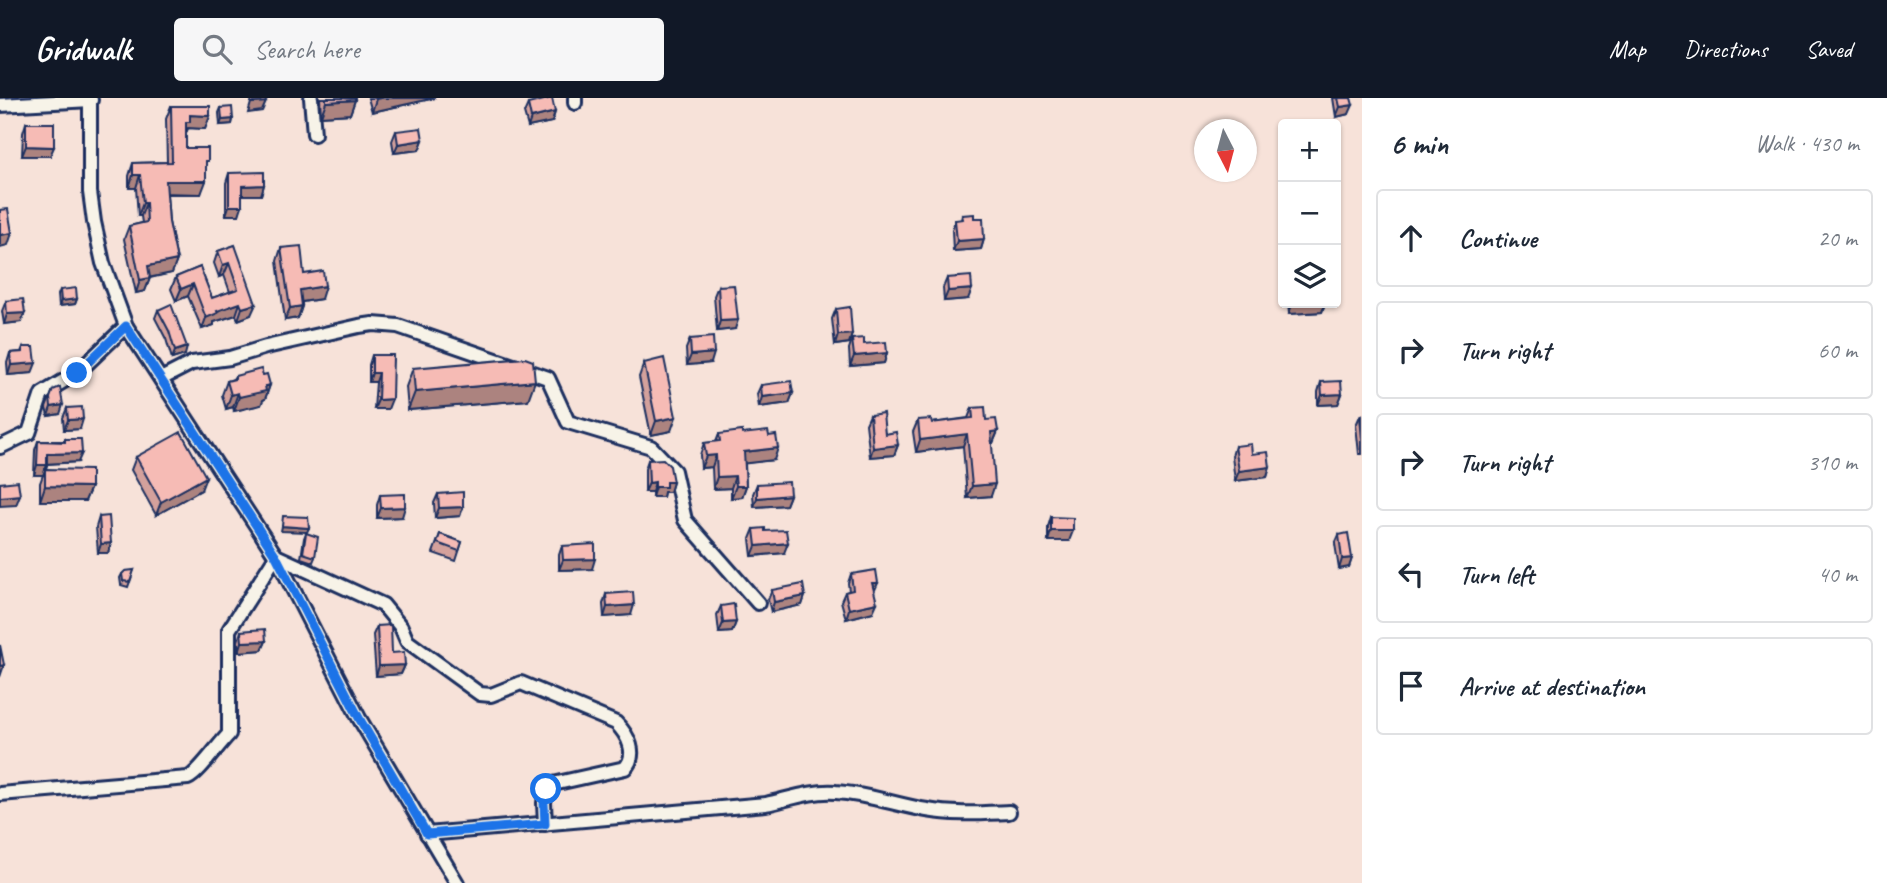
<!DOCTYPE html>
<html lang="en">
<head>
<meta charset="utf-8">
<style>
  body { margin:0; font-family:Caveat,sans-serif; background:#f6f6f7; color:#1f2937 }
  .controls { position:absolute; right:21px; top:21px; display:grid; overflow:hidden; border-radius:7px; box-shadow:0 2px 5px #0004 }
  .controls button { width:63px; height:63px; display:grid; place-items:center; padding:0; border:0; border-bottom:2px solid #e0e1e3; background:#fff; color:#1f2937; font:35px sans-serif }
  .compass { position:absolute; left:1194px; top:21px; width:63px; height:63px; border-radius:50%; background:#fff; box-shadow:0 2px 5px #0004; rotate:174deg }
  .stop { position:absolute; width:21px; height:21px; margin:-16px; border:5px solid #1a73e8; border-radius:50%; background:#fff }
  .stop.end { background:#1a73e8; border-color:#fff; box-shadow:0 2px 7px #0008 }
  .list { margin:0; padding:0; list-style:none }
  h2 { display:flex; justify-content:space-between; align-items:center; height:91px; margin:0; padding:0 28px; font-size:30px }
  h2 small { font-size:23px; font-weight:400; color:#747a83 }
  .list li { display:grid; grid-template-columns:46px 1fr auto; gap:21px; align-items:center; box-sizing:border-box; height:98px; margin:0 14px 14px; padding:0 14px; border:2px solid #e0e1e3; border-radius:7px }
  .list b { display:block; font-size:26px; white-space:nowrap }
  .list em { font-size:23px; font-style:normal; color:#747a83 }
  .icon { flex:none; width:38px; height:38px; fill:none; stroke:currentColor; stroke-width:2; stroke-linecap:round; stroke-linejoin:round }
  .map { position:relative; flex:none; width:1362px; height:785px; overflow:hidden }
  header { display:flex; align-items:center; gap:42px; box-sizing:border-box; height:98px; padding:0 35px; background:#111827; color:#fff }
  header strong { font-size:33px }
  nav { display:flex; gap:38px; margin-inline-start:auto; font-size:24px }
  .search { width:490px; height:63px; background:#f6f6f7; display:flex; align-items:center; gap:18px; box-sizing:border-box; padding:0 24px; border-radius:7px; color:#747a83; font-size:26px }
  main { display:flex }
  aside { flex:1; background:#fff }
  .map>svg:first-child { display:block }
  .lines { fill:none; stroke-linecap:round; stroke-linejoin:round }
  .minor-casing { stroke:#1b2f5e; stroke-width:18 }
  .minor { stroke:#f7f3e8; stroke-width:12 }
  .wall { fill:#d4a19c; stroke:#1b2f5e; stroke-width:2 }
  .shaded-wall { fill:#ac837f; stroke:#1b2f5e; stroke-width:2 }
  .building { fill:#f6bbb5; stroke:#1b2f5e; stroke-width:2 }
  .route { stroke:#1a73e8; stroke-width:9 }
</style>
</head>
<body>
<header>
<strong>Gridwalk</strong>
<div class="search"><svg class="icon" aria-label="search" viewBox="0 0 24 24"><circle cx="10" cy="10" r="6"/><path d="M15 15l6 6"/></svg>Search here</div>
<nav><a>Map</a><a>Directions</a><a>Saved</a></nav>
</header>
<main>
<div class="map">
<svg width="1362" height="785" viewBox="0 0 1362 785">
  <rect width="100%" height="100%" fill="#f7e2d9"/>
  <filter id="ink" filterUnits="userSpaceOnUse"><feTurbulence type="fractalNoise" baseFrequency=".0143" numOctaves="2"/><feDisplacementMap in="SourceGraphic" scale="14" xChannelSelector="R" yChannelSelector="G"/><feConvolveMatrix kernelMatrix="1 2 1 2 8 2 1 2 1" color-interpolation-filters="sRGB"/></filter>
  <g filter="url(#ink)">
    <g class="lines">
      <g class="minor-casing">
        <g id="minor">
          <polyline points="90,0 90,94 94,124 103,165 126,228 276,458 359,620 457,785"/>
          <polyline points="311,0 314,36"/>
          <polyline points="575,0 575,5"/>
          <polyline points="0,7 91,2"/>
          <polyline points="161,281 192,265 230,260 266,249 359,228 373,226 398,228 548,280 568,324 651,349 674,373 685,422 758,505"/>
          <polyline points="0,349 29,335 42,296 77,275 126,228"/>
          <path d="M 0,696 L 188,680 C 198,676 218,647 229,636 L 229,532 L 276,458 L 383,507 L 401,529 L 407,543 L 480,596 L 491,597 L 521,585 L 616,625 C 628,637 638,656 625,670 L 553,686 L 546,691 L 544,705 L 545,726"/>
          <path d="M 427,736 L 766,706 C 789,701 813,692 836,694 C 867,696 897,707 927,712 C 954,717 982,715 1009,714"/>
        </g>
      </g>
      <use href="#minor" class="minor"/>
    </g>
    <g class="wall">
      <polygon points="320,0 355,0 355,2 350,16 321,18"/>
      <polygon points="368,0 435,0 372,14"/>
      <polygon points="1333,0 1351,0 1349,16 1336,19"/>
      <polygon points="528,6 555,14 552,24 528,29 524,15"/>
      <polygon points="171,8 210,18 205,31 188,30 186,36 186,50 206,70 201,96 167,96 169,124 177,162 172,175 150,180 145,193 136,195 124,141 129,128 142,125 141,118 138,118 136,90 129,90 129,78 133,65 167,64 166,21"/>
      <polygon points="221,10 233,21 232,26 220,27 219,15"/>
      <polygon points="26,25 50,58 22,58 23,35"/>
      <polygon points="396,33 423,42 419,52 394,55 392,43"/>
      <polygon points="229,75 264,87 261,97 242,97 239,117 226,117 226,85"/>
      <polygon points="962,117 974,120 984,141 981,151 953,153 952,132 955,122 961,122"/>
      <polygon points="235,147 251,217 238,222 236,217 214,224 214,227 202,231 188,198 176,203 171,191 176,179 200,169 212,200 230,194 224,177 219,179 214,165 218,153"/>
      <polygon points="281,150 304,176 321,201 302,204 302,208 298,220 285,222 277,163"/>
      <polygon points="947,180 968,201 944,203 943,190"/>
      <polygon points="718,188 735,231 717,233 714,198"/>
      <polygon points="60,192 77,201 75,206 59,208 58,197"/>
      <polygon points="6,203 21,224 4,226 2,213"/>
      <polygon points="1288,205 1325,205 1322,214 1289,216"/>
      <polygon points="836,211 852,236 849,245 835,247 832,221"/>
      <polygon points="158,212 185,257 172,261 166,241 155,220"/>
      <polygon points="690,241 711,265 687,267 686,251"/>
      <polygon points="852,241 887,255 884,265 850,268 849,251"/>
      <polygon points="23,249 32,275 8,277 7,265 10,255 21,254"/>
      <polygon points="372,257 393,257 388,311 374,311 376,284 369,284 369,267"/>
      <polygon points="644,265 671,333 651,337 639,279"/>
      <polygon points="413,270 528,302 408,312 406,289"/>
      <polygon points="263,277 270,287 265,301 263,302 261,307 234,313 233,309 226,311 222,297 227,283 233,281 235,278"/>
      <polygon points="1321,284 1342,296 1338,306 1318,307 1318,294"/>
      <polygon points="761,287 793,295 789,305 759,309 757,296"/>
      <polygon points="53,292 60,316 48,318 46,310"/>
      <polygon points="67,310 80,331 64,332 63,320"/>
      <polygon points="972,310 998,333 993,345 992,345 991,398 967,400 963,348 916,354 913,334 918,322 932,325 968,320"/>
      <polygon points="870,317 885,336 898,347 894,357 870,359 866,326"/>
      <polygon points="1362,317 1362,356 1359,356 1356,327 1360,318"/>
      <polygon points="719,336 742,336 774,362 745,365 746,388 742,399 731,400 731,390 713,391 712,369 701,370 700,357 704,345 716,344"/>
      <polygon points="65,341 78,364 47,366 46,371 91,389 85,403 40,403 40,385 43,377 34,377 35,352 38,343 64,343"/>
      <polygon points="1235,348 1252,356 1270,369 1267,379 1235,383 1232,358"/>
      <polygon points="136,359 201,392 156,417 131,372"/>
      <polygon points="648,362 673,384 670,394 664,394 663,399 652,399 652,394 645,394 645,371"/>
      <polygon points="757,386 790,397 786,407 754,409 753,396"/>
      <polygon points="438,396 463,409 460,418 435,420 434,405"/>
      <polygon points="380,397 402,419 377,420 377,407"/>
      <polygon points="99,419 111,445 108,455 98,455 96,429"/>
      <polygon points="1051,419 1069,443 1048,443 1048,429"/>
      <polygon points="754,431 765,433 784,455 752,458 750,441"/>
      <polygon points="306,435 315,459 313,464 301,460 304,440"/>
      <polygon points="440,436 462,444 456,463 433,455"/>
      <polygon points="1339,437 1352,460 1349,469 1339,471 1335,446"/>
      <polygon points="562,448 592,471 559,472 559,457"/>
      <polygon points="134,472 128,489 121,487 120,480 122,476"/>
      <polygon points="851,476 874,494 873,514 846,521 841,503 845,494 849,493 848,485"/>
      <polygon points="772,492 805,498 802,507 771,514 768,502"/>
      <polygon points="606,496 631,517 604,519 603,506"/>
      <polygon points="721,508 736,524 732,534 719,535 717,517"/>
      <polygon points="377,528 392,555 405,567 401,576 376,578 373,537"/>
      <polygon points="241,533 266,543 262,552 239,554 238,543"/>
    </g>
    <g class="shaded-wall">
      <polygon points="381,0 435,0 372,14 376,1"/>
      <polygon points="355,2 350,16 321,18 326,4"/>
      <polygon points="266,4 262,13 248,15 251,5"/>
      <polygon points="1353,7 1349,16 1336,19 1340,9"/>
      <polygon points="555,14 552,24 528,29 531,20"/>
      <polygon points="190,17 210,18 205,31 188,30 185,37 186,24"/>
      <polygon points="233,21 232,26 220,27 222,22"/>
      <polygon points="423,42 419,52 394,55 398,46"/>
      <polygon points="26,48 54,49 50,58 22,58"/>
      <polygon points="133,77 140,77 136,90 129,90"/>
      <polygon points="166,83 206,83 201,96 161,95"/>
      <polygon points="264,87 261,97 239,97 242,88"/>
      <polygon points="143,105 146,105 141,118 138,118"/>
      <polygon points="229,108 242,108 239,117 226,117"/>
      <polygon points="12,135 8,147 0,149 0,137"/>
      <polygon points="984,141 981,151 953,153 957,143"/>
      <polygon points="177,162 172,175 143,181 148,168"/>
      <polygon points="229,165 224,177 219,179 223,167"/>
      <polygon points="150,180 145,193 136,195 140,182"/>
      <polygon points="193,186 188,198 176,203 181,191"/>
      <polygon points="325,188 321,201 295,205 300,192"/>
      <polygon points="972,191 968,201 944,203 948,193"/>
      <polygon points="77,201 75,206 59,208 61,203"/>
      <polygon points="240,205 236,217 214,224 214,227 202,231 206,220 217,213"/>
      <polygon points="1312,205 1325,205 1322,214 1289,216 1292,206"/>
      <polygon points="256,206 251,217 238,222 242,210"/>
      <polygon points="302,208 298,220 285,222 290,210"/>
      <polygon points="25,215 21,224 4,226 7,216"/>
      <polygon points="738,222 735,231 717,233 720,223"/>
      <polygon points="852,236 849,245 835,247 838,237"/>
      <polygon points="187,249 185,257 172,261 175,253"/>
      <polygon points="714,255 711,265 687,267 691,257"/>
      <polygon points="887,255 884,265 850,268 854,258"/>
      <polygon points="36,265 32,275 8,277 11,267"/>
      <polygon points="372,275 379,275 376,284 369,284"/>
      <polygon points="535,283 528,302 408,312 415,294"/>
      <polygon points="270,287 265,301 263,302 261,307 234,313 239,299"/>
      <polygon points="238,295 233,309 226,311 231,297"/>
      <polygon points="793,295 789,305 759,309 762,299"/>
      <polygon points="1342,296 1338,306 1318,307 1322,297"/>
      <polygon points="392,301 388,311 374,311 378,302"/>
      <polygon points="63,307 60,316 48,318 51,309"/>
      <polygon points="676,319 671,333 651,337 656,323"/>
      <polygon points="83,321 80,331 64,332 68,322"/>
      <polygon points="998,333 993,345 986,345 991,334"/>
      <polygon points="967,336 963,348 916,354 920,342"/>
      <polygon points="898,347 894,357 870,359 873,350"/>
      <polygon points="778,350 774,362 740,366 744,354"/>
      <polygon points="82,355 78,364 44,366 47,356"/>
      <polygon points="716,357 712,369 701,370 706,358"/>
      <polygon points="37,367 47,367 43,377 34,377"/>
      <polygon points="1270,369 1267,379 1235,383 1239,373"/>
      <polygon points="735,378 731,390 713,391 717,379"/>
      <polygon points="206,379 201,392 156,417 161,404"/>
      <polygon points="655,384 652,394 645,394 649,385"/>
      <polygon points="666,384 673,384 670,394 664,394 663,399 652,399 655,389"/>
      <polygon points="995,386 991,398 967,400 972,388"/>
      <polygon points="45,388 91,389 85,403 40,403"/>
      <polygon points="736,388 746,388 742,399 731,400"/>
      <polygon points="20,397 16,407 0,408 0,399"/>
      <polygon points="790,397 786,407 754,409 757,400"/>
      <polygon points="405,409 402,419 377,420 381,410"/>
      <polygon points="463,409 460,418 435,420 439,410"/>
      <polygon points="282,428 309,430 307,434 281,433"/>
      <polygon points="1051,433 1073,433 1069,443 1048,443"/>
      <polygon points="111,445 108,455 98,455 101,446"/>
      <polygon points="788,445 784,455 752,458 756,448"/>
      <polygon points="1352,460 1349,469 1339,471 1342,461"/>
      <polygon points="595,461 592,471 559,472 563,462"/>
      <polygon points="872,485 878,485 874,494"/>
      <polygon points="805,498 802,507 771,514 774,504"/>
      <polygon points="877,505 873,514 846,521 849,511"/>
      <polygon points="634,507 631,517 604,519 607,509"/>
      <polygon points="736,524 732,534 719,535 723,525"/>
      <polygon points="266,543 262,552 239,554 242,544"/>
      <polygon points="4,567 0,579 0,568"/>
      <polygon points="405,567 401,576 376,578 379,568"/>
    </g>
    <g class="building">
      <polygon points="252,0 265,0 266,4 251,5"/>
      <polygon points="326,0 355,0 355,2 326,4"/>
      <polygon points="552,0 555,14 531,20 528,6"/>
      <polygon points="1338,0 1351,0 1353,7 1340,9"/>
      <polygon points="171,8 210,8 210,18 190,17 190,24 186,24 186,50 208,50 208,63 206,63 206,83 166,83 169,124 177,162 148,168 150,180 140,182 129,128 147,124 146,105 143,105 140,77 133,77 133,65 172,64"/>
      <polygon points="232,9 233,21 222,22 221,10"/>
      <polygon points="26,25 54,25 54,49 26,48"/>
      <polygon points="421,30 423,42 398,46 396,33"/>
      <polygon points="264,74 264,87 242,88 242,108 229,108 229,75"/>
      <polygon points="8,111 12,135 0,137 0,112"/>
      <polygon points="974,116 974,120 983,120 984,141 957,143 955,122 963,121 962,117"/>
      <polygon points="235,147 256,206 242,210 240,205 217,213 218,215 206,220 193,186 181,191 176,179 200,169 212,200 238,191 229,165 223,167 218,153"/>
      <polygon points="301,148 304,176 323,173 325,188 300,192 302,208 290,210 281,150"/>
      <polygon points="971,178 972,191 948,193 947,180"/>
      <polygon points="734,187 738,222 720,223 718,188"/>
      <polygon points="76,190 77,201 61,203 60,192"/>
      <polygon points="23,201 25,215 7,216 6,203"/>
      <polygon points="171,206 187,249 175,253 169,233 158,212"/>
      <polygon points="850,209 852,236 838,237 836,211"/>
      <polygon points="713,239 714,255 691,257 690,241"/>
      <polygon points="864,240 864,246 886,244 887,255 854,258 852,241"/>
      <polygon points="23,249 34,249 36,265 11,267 10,255 23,254"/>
      <polygon points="372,257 393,257 392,301 378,302 379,275 372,275"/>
      <polygon points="525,260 533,263 535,283 415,294 413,270"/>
      <polygon points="664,260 676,319 656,323 644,265"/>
      <polygon points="261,271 263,277 267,276 270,287 265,288 266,293 239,299 238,295 231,297 227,283 235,281 235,278"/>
      <polygon points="791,283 793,295 762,299 761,287"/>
      <polygon points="1341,283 1342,296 1322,297 1321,284"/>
      <polygon points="60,289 63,307 51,309 50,300 53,292"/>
      <polygon points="82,309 83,321 68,322 67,310"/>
      <polygon points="985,309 986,322 996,321 998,333 991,334 995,386 972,388 967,336 920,342 918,322 931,321 932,325 973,320 972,310"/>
      <polygon points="883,315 885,336 896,334 898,347 873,350 870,317"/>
      <polygon points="1362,317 1362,342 1360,318"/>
      <polygon points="742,333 742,336 768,333 769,338 776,337 778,350 744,354 746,388 736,388 735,378 717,379 716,357 706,358 704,345 720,343 719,336"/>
      <polygon points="181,334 206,379 161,404 136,359"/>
      <polygon points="65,341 81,341 82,355 47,356 47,367 37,367 38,343 65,344"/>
      <polygon points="1251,346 1252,356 1268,354 1270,369 1239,373 1235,348"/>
      <polygon points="663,361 670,368 673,384 666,384 666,389 655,389 655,384 649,385 648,362"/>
      <polygon points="45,371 91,372 91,389 45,388"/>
      <polygon points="18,383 20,397 0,399 0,385"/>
      <polygon points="789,384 790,397 757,400 757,386"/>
      <polygon points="463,394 463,409 439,410 438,396"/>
      <polygon points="405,396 405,409 381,410 380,397"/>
      <polygon points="109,418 111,445 101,446 99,419"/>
      <polygon points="283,418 308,419 309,430 282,428"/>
      <polygon points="1051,419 1073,420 1073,433 1051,433"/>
      <polygon points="765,430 765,433 786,432 788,445 756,448 754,431"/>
      <polygon points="306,435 318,439 315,459 303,455"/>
      <polygon points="1348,435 1352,460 1342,461 1339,437"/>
      <polygon points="440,436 462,444 459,453 437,445"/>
      <polygon points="595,446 595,461 563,462 562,448"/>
      <polygon points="134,472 130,484 123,483 122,476 125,473"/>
      <polygon points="876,472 878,485 872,485 877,505 849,511 845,494 853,492 851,476"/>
      <polygon points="803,486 805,498 774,504 772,492"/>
      <polygon points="633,494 634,507 607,509 606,496"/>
      <polygon points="734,506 736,524 723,525 721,508"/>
      <polygon points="391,527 392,555 404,554 405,567 379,568 377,528"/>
      <polygon points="265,531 266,543 242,544 241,533"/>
      <polygon points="0,547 4,567 0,568"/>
    </g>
  </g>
  <g class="lines" filter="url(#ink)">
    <polyline class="route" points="77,275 126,228 276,458 359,620 427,736 545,726 544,705 546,691"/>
  </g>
</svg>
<div class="controls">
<button>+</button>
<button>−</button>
<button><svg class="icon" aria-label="layers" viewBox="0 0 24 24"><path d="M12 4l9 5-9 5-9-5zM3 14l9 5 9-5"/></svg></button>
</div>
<svg class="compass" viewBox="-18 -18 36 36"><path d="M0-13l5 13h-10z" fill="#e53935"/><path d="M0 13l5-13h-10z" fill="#747a83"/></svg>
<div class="stop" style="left:546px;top:691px"></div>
<div class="stop end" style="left:77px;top:275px"></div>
</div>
<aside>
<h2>6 min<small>Walk · 430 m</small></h2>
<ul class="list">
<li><svg class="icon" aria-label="ahead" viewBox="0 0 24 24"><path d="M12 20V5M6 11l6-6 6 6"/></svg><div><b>Continue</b></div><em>20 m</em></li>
<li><svg class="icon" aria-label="right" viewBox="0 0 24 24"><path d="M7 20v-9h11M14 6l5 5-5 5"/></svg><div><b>Turn right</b></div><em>60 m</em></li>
<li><svg class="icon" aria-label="right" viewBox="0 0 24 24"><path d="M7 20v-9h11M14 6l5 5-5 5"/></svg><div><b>Turn right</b></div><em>310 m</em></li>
<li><svg class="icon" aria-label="left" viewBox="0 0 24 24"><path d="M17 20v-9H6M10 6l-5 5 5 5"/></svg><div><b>Turn left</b></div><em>40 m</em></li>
<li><svg class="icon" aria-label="arrive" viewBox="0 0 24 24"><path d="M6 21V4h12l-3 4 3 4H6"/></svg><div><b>Arrive at destination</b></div></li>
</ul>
</aside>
</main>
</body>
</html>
